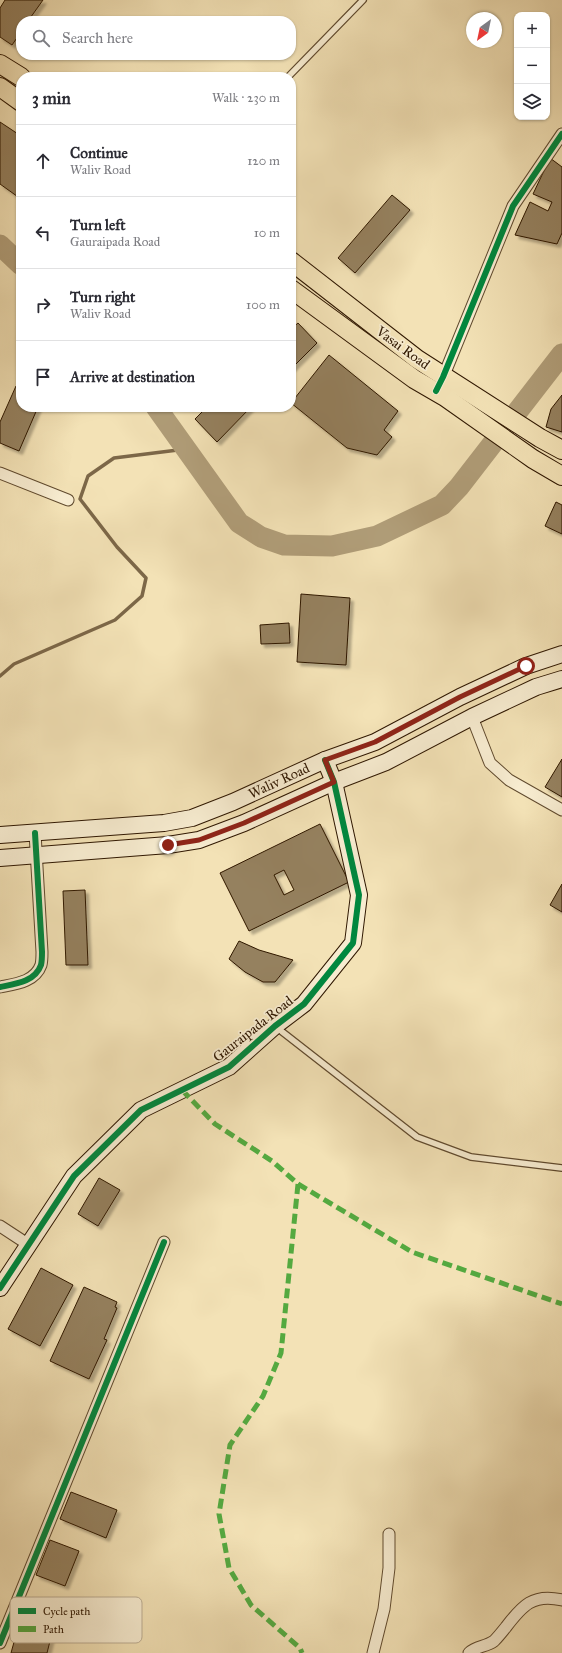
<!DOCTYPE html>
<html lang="en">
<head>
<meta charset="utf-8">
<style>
  body { margin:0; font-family:"IM FELL Great Primer",serif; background:#f7f7f7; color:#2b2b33 }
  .controls { position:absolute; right:12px; top:12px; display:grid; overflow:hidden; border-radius:8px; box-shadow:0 1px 3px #0004 }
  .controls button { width:36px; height:36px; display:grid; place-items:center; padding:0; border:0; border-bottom:1px solid #e1e1e2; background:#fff; color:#2b2b33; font:20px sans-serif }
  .compass { position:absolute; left:466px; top:12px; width:36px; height:36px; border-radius:50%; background:#fff; box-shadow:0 1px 3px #0004; rotate:213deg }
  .stop { position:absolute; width:12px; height:12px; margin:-9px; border:3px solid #8f2418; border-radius:50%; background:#fff }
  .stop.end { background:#8f2418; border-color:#fff; box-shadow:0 1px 4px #0008 }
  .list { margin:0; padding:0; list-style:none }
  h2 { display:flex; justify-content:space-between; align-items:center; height:52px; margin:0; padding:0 16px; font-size:17px }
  h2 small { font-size:13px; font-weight:400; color:#7c7c81 }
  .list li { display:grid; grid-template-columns:26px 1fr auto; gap:12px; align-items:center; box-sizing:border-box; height:72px; padding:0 16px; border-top:1px solid #e1e1e2 }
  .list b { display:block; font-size:15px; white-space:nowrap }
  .list p { margin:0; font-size:13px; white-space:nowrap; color:#7c7c81 }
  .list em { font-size:13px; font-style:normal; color:#7c7c81 }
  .icon { flex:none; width:22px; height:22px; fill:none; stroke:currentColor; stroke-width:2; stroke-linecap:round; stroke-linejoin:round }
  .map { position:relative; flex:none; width:562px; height:1653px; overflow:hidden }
  .search { position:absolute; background:#fff; box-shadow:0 1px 3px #0004; left:16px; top:16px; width:280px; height:44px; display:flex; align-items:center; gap:10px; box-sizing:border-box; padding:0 14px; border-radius:16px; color:#7c7c81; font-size:15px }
  .panel { position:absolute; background:#fff; box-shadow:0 1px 3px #0004; left:16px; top:72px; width:280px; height:340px; border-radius:16px }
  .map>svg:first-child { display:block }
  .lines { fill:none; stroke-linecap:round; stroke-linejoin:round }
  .stream { stroke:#7c6748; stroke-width:3.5 }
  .river { stroke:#b09d78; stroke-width:21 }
  .building { fill:#95815f; stroke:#2f1700; fill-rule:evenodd; filter:url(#shadow) }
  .lane-casing { stroke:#604a2e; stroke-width:8 }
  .street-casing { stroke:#604a2e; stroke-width:13 }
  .secondary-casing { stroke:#2f1700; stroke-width:18 }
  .primary-casing { stroke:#2f1700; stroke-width:20 }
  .lane { stroke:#f7ecd0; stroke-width:5.5 }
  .street { stroke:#f7ecd0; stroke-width:11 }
  .secondary { stroke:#f7ecd0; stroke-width:16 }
  .primary { stroke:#f3e2b6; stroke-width:18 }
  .quiet { stroke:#54a940; stroke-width:5; stroke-dasharray:10 5; stroke-linecap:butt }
  .cycleway-casing { stroke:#f7ecd0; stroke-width:8 }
  .cycleway { stroke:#00873e; stroke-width:6 }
  .route { stroke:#8f2418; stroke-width:5 }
  .labels { text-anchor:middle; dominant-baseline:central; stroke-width:3.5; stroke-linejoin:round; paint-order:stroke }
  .street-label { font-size:14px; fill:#2f1700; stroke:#f7ecd0 }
  .key { fill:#f7ecd0; stroke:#bbac92; stroke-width:1 }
  .key-label { font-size:11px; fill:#2f1700 }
</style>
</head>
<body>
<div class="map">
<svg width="562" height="1653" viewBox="0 0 562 1653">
  <defs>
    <filter id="shadow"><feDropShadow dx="3.5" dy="3.5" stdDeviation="1" flood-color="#0004"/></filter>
  </defs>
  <rect width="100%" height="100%" fill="#f3e2b6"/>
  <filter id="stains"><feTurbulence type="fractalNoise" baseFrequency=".005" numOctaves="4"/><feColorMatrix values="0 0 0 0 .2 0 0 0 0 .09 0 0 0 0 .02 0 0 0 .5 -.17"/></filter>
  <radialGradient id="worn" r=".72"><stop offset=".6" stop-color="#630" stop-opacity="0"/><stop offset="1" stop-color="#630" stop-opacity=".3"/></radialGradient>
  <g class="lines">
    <polyline class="stream" points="0,676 14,664 115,620 142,596 146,578 117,547 80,499 88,476 114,458 186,449"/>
    <g class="river">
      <polyline points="0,245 21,265"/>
      <polyline points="156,407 239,523 261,537 284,545 332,546 377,536 442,505 459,487 562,354"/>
    </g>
  </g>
  <g class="building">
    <polygon points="5,0 43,0 28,21 21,21 21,32 12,45 0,37 0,8"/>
    <polygon points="0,122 21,136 21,199 0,184"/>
    <polygon points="550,158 562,167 562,233 557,244 515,235 530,202 548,211 552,202 533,194"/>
    <polygon points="392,195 410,210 355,273 338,258"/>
    <polygon points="298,323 317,343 291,369 291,329"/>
    <polygon points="329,355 398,411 384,430 392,437 377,455 347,448 291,403"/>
    <polygon points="16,386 21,388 21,407 38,407 19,451 0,443 0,422"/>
    <polygon points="562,395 562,432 546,427 551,409"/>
    <polygon points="207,407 251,407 217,442 195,419"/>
    <polygon points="556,502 562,505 562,534 545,526"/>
    <polygon points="301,594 350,598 346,665 297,662"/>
    <polygon points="289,623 290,643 261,644 260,625"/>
    <polygon points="562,759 562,797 545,787"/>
    <path d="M 320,824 L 349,882 L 249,931 L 220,873 ZM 284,870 L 294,890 L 284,895 L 274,875 Z"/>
    <polygon points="562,884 562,912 550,905"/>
    <polygon points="85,890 88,965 66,965 63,891"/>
    <polygon points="239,941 259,950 293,960 275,982 263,982 245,972 229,959"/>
    <polygon points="99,1178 120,1190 98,1226 78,1214"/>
    <polygon points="41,1268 73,1285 40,1346 8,1329"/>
    <polygon points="84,1287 117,1302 115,1307 117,1308 104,1339 107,1340 89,1379 50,1361"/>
    <polygon points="71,1492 117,1510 106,1538 60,1519"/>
    <polygon points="50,1540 79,1551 65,1586 36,1575"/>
    <polygon points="19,1624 52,1633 47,1653 11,1653"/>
  </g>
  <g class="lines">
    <g class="lane-casing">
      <g id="lane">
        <polyline points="288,77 363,0"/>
        <polyline points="276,1027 417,1137 471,1157 562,1168"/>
      </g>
    </g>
    <g class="street-casing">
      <g id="street">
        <polyline points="442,380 513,206 562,134"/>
        <polyline points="0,473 68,500"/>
        <polyline points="472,717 490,763 509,780 562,810"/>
        <path d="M 0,987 C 15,984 35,982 41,965 C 42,961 42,956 42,952 L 35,833"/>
        <polyline points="0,1226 29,1245"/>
        <polyline points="0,1643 164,1242"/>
        <polyline points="373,1653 384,1609 389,1568 389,1534"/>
        <path d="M 469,1653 C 476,1646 486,1647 494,1641 C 498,1637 502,1632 506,1627 C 522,1606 533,1593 562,1600"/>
      </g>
    </g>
    <g class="secondary-casing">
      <g id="secondary">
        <polyline points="0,835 164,823 192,818 233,802 325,760 375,742 460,697 526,666 562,654"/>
        <polyline points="0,858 168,845 199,840 244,823 334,782 386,762 472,717 536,687 562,679"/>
        <polyline points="0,1288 74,1176 141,1110 229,1067 275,1026 304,1004 353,943 359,895 334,782 325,760"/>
      </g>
    </g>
    <g class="primary-casing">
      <g id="primary">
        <polyline points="0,64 21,77"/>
        <polyline points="0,87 21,102"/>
        <polyline points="291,261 417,359 540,438 562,450"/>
        <polyline points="291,289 414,379 445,397 533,459 562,476"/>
      </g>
    </g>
    <use href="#lane" class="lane"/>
    <use href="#street" class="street"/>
    <use href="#secondary" class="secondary"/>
    <use href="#primary" class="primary"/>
    <g class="quiet">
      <polyline points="182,1090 215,1124 272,1161 298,1184 281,1353 263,1396 230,1445 219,1514 229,1568 251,1605 300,1648 302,1653"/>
      <polyline points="298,1184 412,1252 562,1304"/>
    </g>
    <g class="cycleway-casing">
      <g id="cycleway">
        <polyline points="436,391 443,377 513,206 562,134"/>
        <path d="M 0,987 C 15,984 35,982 41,965 C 42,961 42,956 42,952 L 35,833"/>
        <polyline points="0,1288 74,1176 141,1110 229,1067 275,1026 304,1004 353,943 359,895 334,782 325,760"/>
        <polyline points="0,1643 164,1242"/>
      </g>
    </g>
    <use href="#cycleway" class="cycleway"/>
  </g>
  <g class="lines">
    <polyline class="route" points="168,845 199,840 244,823 334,782 325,760 375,742 460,697 526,666"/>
  </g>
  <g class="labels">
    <g class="street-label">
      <text transform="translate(403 348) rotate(36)">Vasai Road</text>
      <text transform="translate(279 781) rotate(-25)">Waliv Road</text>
      <text transform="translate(253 1029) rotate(-38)">Gauraipada Road</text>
    </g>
  </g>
  <rect x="10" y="1597" width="132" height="46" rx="6" class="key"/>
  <rect x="18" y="1608" width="18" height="6" fill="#00873e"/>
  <rect x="18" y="1626" width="18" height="6" fill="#54a940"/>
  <g class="key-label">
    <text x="43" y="1615">Cycle path</text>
    <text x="43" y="1633">Path</text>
  </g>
  <rect width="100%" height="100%" filter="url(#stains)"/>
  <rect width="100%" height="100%" fill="url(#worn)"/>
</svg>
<div class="controls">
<button>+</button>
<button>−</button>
<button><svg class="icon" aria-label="layers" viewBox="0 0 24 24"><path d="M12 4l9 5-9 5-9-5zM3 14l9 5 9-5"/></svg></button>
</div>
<svg class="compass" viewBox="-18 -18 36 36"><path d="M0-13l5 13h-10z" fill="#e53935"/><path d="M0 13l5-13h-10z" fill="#7c7c81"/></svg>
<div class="stop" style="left:526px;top:666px"></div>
<div class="stop end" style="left:168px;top:845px"></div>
<div class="search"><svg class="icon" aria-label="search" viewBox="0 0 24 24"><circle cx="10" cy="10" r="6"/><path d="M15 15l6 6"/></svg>Search here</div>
<section class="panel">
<h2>3 min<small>Walk · 230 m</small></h2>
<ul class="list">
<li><svg class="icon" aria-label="ahead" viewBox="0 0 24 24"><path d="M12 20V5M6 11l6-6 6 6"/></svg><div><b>Continue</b><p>Waliv Road</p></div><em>120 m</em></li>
<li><svg class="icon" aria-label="left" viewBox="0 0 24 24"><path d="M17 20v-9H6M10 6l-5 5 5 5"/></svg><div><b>Turn left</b><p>Gauraipada Road</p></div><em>10 m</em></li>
<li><svg class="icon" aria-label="right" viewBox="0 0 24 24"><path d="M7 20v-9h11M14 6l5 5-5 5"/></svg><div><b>Turn right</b><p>Waliv Road</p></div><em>100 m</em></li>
<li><svg class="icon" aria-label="arrive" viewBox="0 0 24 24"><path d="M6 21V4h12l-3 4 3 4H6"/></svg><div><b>Arrive at destination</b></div></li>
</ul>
</section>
</div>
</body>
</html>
